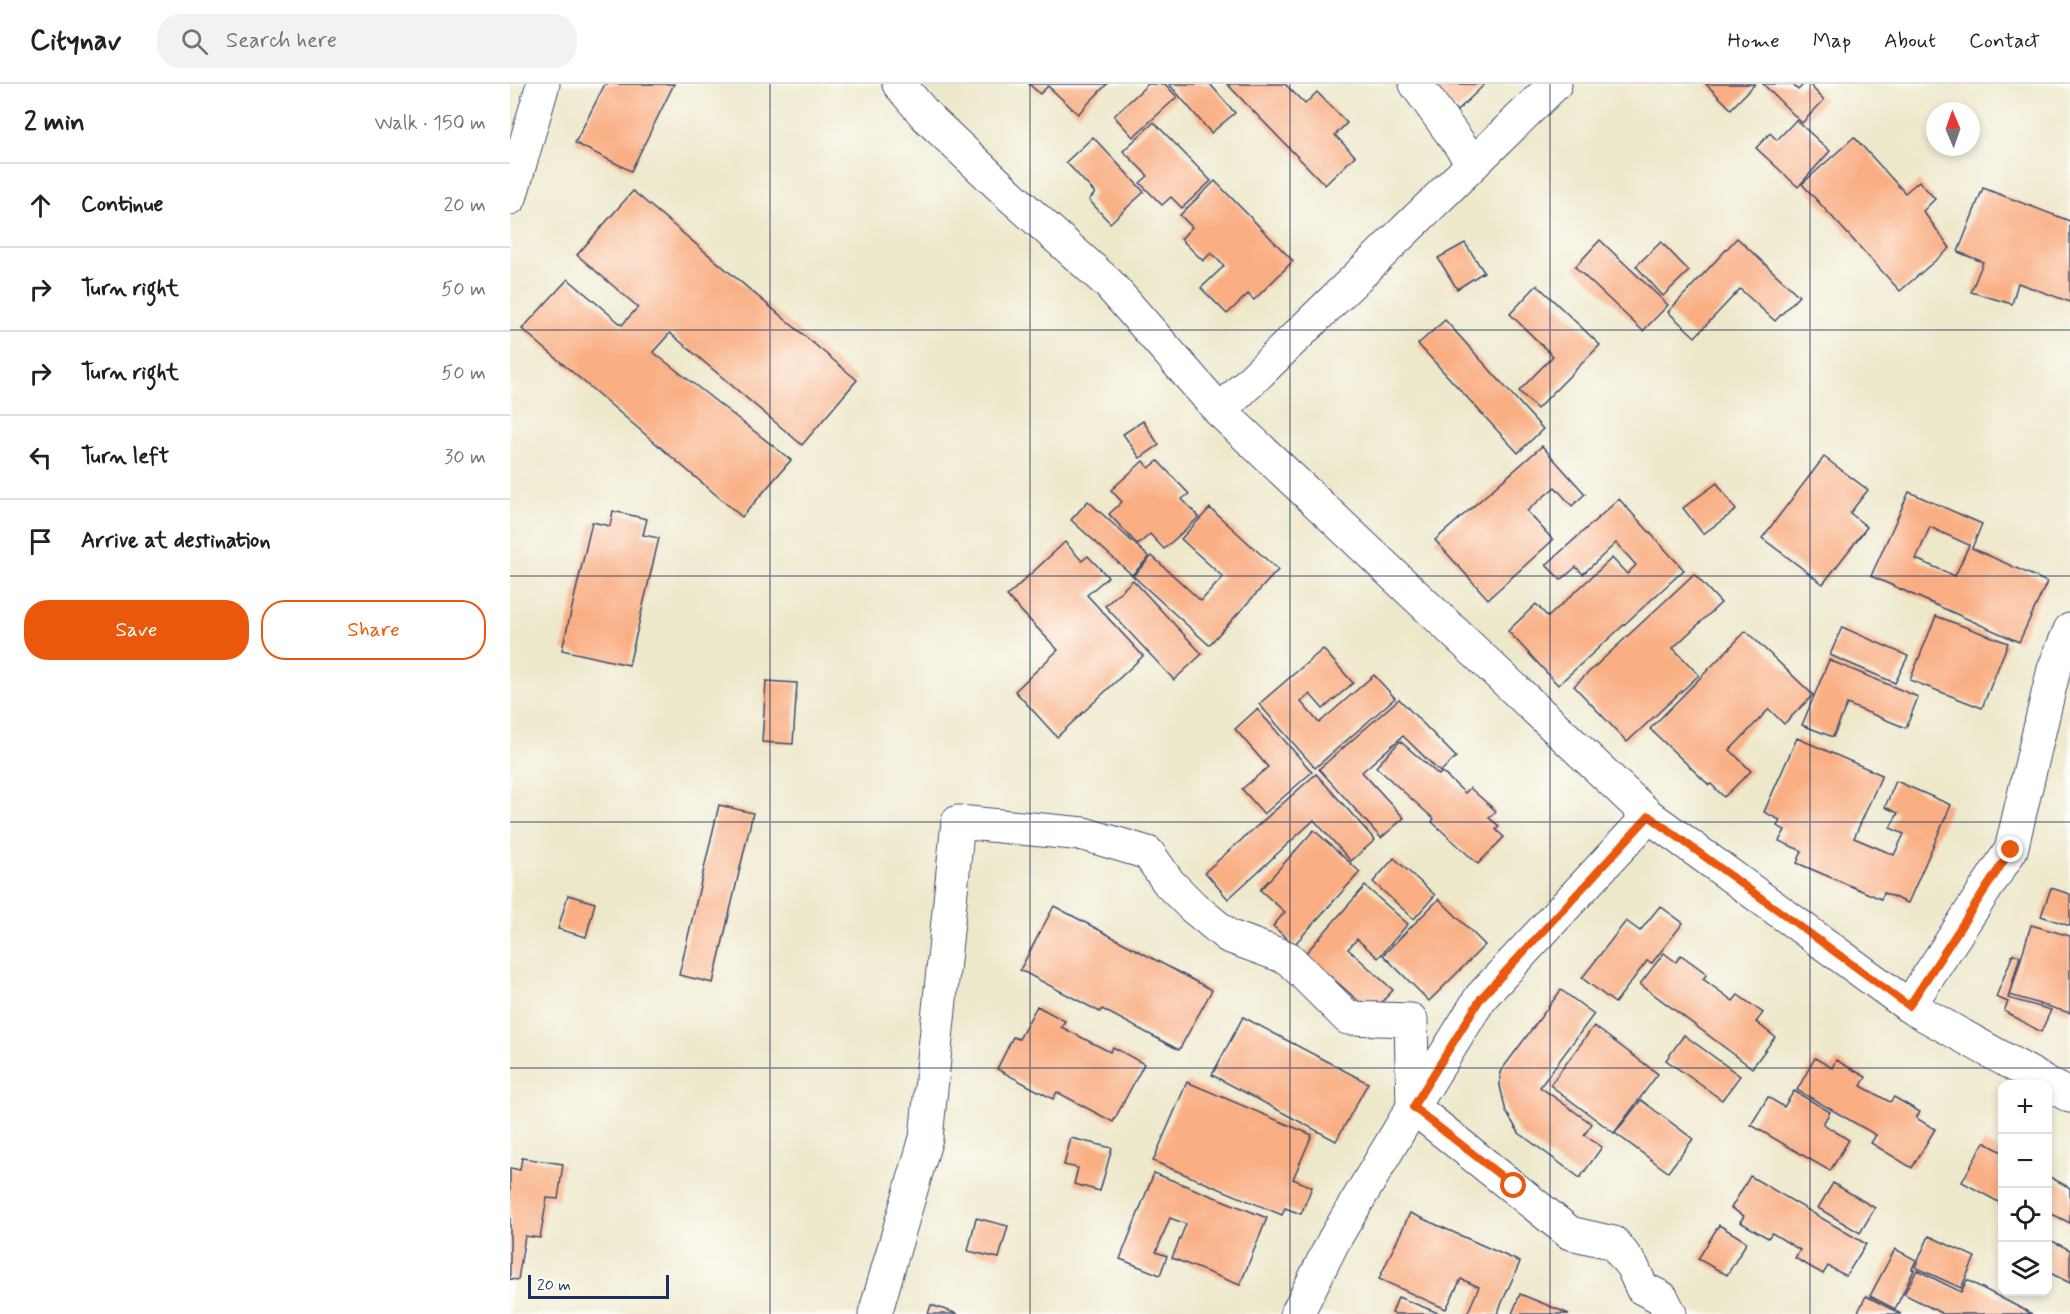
<!DOCTYPE html>
<html lang="en">
<head>
<meta charset="utf-8">
<style>
  body { margin:0; font-family:Mynerve,sans-serif; background:#f2f2f2; color:#202124 }
  .controls { position:absolute; right:18px; bottom:18px; display:grid; overflow:hidden; border-radius:12px; box-shadow:0 3px 9px #0003 }
  .controls button { width:54px; height:54px; display:grid; place-items:center; padding:0; border:0; border-bottom:2px solid #e0e0e0; background:#fff; color:#202124; font:30px sans-serif }
  .compass { position:absolute; left:1416px; top:18px; width:54px; height:54px; border-radius:50%; background:#fff; box-shadow:0 3px 9px #0003; rotate:358deg }
  .scale { position:absolute; left:18px; bottom:15px; width:141px; box-sizing:border-box; padding-left:6px; border:3px solid #1b2f5e; border-top:0; font-size:16px; line-height:21px; white-space:nowrap; color:#1b2f5e; -webkit-text-stroke:4px #fdfcf7; paint-order:stroke }
  .stop { position:absolute; width:18px; height:18px; margin:-14px; border:4px solid #ea580c; border-radius:50%; background:#fff }
  .stop.end { background:#ea580c; border-color:#fff; box-shadow:0 2px 6px #0008 }
  .list { margin:0; padding:0; list-style:none }
  h2 { display:flex; justify-content:space-between; align-items:center; height:78px; margin:0; padding:0 24px; font-size:26px }
  h2 small { font-size:20px; font-weight:400; color:#757577 }
  .list li { display:grid; grid-template-columns:39px 1fr auto; gap:18px; align-items:center; box-sizing:border-box; height:84px; padding:0 24px; border-top:2px solid #e0e0e0 }
  .list b { display:block; font-size:22px; white-space:nowrap }
  .list em { font-size:20px; font-style:normal; color:#757577 }
  .actions { display:flex; gap:12px; padding:18px 24px }
  .actions a { flex:1; padding:14px 0; border:2px solid #ea580c; border-radius:24px; text-align:center; font-size:21px; color:#ea580c }
  .actions .main { background:#ea580c; color:#fff }
  .icon { flex:none; width:33px; height:33px; fill:none; stroke:currentColor; stroke-width:2; stroke-linecap:round; stroke-linejoin:round }
  .map { position:relative; flex:none; width:1560px; height:1230px; overflow:hidden }
  header { display:flex; align-items:center; gap:36px; box-sizing:border-box; height:84px; padding:0 30px; background:#fff; border-bottom:2px solid #e0e0e0 }
  header strong { font-size:28px }
  nav { display:flex; gap:33px; margin-inline-start:auto; font-size:21px }
  .search { width:420px; height:54px; background:#f2f2f2; display:flex; align-items:center; gap:15px; box-sizing:border-box; padding:0 21px; border-radius:24px; color:#757577; font-size:22px }
  main { display:flex }
  aside { flex:1; background:#fff }
  .map>svg:first-child { display:block }
  .building { fill:#f9ae83; fill-rule:evenodd }
  .lines { fill:none; stroke-linecap:round; stroke-linejoin:round }
  .minor-casing { stroke:#3b4b6e; stroke-width:35 }
  .minor { stroke:#fff; stroke-width:33 }
  .route { stroke:#ea580c; stroke-width:8 }
  .grid { fill:none; stroke:#1b2f5e; stroke-width:1.5; stroke-opacity:0.55 }
</style>
</head>
<body>
<header>
<strong>Citynav</strong>
<div class="search"><svg class="icon" aria-label="search" viewBox="0 0 24 24"><circle cx="10" cy="10" r="6"/><path d="M15 15l6 6"/></svg>Search here</div>
<nav><a>Home</a><a>Map</a><a>About</a><a>Contact</a></nav>
</header>
<main>
<aside>
<h2>2 min<small>Walk · 150 m</small></h2>
<ul class="list">
<li><svg class="icon" aria-label="ahead" viewBox="0 0 24 24"><path d="M12 20V5M6 11l6-6 6 6"/></svg><div><b>Continue</b></div><em>20 m</em></li>
<li><svg class="icon" aria-label="right" viewBox="0 0 24 24"><path d="M7 20v-9h11M14 6l5 5-5 5"/></svg><div><b>Turn right</b></div><em>50 m</em></li>
<li><svg class="icon" aria-label="right" viewBox="0 0 24 24"><path d="M7 20v-9h11M14 6l5 5-5 5"/></svg><div><b>Turn right</b></div><em>50 m</em></li>
<li><svg class="icon" aria-label="left" viewBox="0 0 24 24"><path d="M17 20v-9H6M10 6l-5 5 5 5"/></svg><div><b>Turn left</b></div><em>30 m</em></li>
<li><svg class="icon" aria-label="arrive" viewBox="0 0 24 24"><path d="M6 21V4h12l-3 4 3 4H6"/></svg><div><b>Arrive at destination</b></div></li>
</ul>
<div class="actions"><a class="main">Save</a><a>Share</a></div>
</aside>
<div class="map">
<svg width="1560" height="1230" viewBox="0 0 1560 1230">
  <rect width="100%" height="100%" fill="#fdfcf7"/>
  <filter id="ink" filterUnits="userSpaceOnUse"><feTurbulence type="fractalNoise" baseFrequency=".0167" numOctaves="2"/><feDisplacementMap in="SourceGraphic" scale="12" xChannelSelector="R" yChannelSelector="G"/><feConvolveMatrix kernelMatrix="1 2 1 2 8 2 1 2 1" color-interpolation-filters="sRGB"/></filter>
  <filter id="wash" filterUnits="userSpaceOnUse"><feTurbulence type="fractalNoise" baseFrequency=".008" numOctaves="4" result="noise"/><feDisplacementMap in="SourceGraphic" scale="24" xChannelSelector="R" yChannelSelector="G"/><feGaussianBlur stdDeviation="1.35" result="paint"/><feColorMatrix in="noise" values="0 0 0 0 0 0 0 0 0 0 0 0 0 0 0 0 0 1.4 0 .05"/><feComposite in="paint" operator="in"/></filter>
  <g filter="url(#wash)">
    <rect width="100%" height="100%" fill="#eee8cb"/>
    <g id="blocks">
      <g class="building">
        <polygon points="95,0 164,0 121,87 65,59"/>
        <polygon points="519,0 597,0 568,30 538,2 530,10"/>
        <polygon points="638,0 655,0 667,13 623,53 604,32"/>
        <polygon points="659,0 700,0 725,29 701,49"/>
        <polygon points="717,0 775,0 795,20 807,8 837,39 825,51 845,72 815,101"/>
        <polygon points="924,0 975,0 947,27 922,3"/>
        <polygon points="1196,0 1245,0 1221,25"/>
        <polygon points="1253,0 1282,0 1288,6 1294,0 1299,0 1314,16 1292,39"/>
        <polygon points="1286,36 1320,67 1288,103 1246,64 1260,49 1267,56"/>
        <polygon points="644,38 701,97 672,124 661,113 652,121 630,99 638,92 613,67"/>
        <polygon points="583,53 634,108 600,139 579,116 585,109 556,78"/>
        <polygon points="1344,53 1395,109 1409,97 1425,115 1413,127 1440,164 1390,207 1292,100"/>
        <polygon points="705,97 783,177 744,216 738,210 717,230 691,204 714,182 701,169 693,177 671,155 682,143 670,131"/>
        <polygon points="1473,104 1560,137 1560,218 1508,199 1502,220 1461,208 1473,178 1448,168"/>
        <polygon points="123,107 347,296 292,361 160,249 143,268 281,376 232,433 12,245 58,195 112,241 128,223 67,171"/>
        <polygon points="1227,154 1289,212 1265,237 1230,205 1185,253 1158,228"/>
        <polygon points="1090,156 1158,221 1133,247 1065,183"/>
        <polygon points="1151,158 1179,187 1153,212 1126,182"/>
        <polygon points="955,159 974,188 947,205 928,174"/>
        <polygon points="1027,201 1090,261 1027,325 1009,307 1043,272 1000,230"/>
        <polygon points="935,236 1033,345 1008,369 908,260"/>
        <polygon points="633,337 649,361 630,374 613,350"/>
        <polygon points="1032,362 1075,410 1062,422 1045,403 1017,427 1043,456 978,515 925,456"/>
        <polygon points="1314,373 1358,406 1340,429 1357,443 1313,500 1252,454"/>
        <polygon points="633,377 639,384 648,377 679,410 672,415 689,433 654,465 640,450 628,461 599,430 612,418 601,406"/>
        <polygon points="1207,399 1226,426 1193,450 1173,424"/>
        <path d="M 1399,408 L 1472,440 L 1462,464 L 1537,498 L 1509,558 L 1361,492 ZM 1420,443 L 1459,461 L 1445,492 L 1406,475 Z"/>
        <polygon points="1109,415 1174,486 1048,601 998,547 1026,520 1038,533 1102,474 1117,490 1126,481 1106,459 1073,490 1066,483 1051,496 1036,481"/>
        <polygon points="578,417 639,473 622,491 561,436"/>
        <polygon points="700,424 768,486 699,561 623,492 642,472 691,517 713,493 671,455"/>
        <polygon points="103,427 137,435 133,451 149,454 119,581 52,566 82,438 100,442"/>
        <polygon points="555,458 572,477 578,472 598,493 577,511 633,572 547,653 505,607 548,566 497,512"/>
        <polygon points="1184,490 1211,519 1163,564 1189,591 1117,658 1064,602"/>
        <polygon points="623,496 692,570 664,596 595,522"/>
        <polygon points="1426,532 1498,559 1472,624 1400,596"/>
        <polygon points="1332,543 1398,572 1385,599 1320,571"/>
        <polygon points="1236,547 1303,611 1274,640 1259,625 1220,666 1241,687 1214,713 1201,700 1199,701 1140,645"/>
        <polygon points="813,565 843,599 813,625 800,610 791,618 809,639 864,591 885,614 805,684 749,620"/>
        <polygon points="1319,576 1408,613 1396,644 1337,620 1323,653 1292,641"/>
        <polygon points="256,597 287,599 283,660 252,658"/>
        <polygon points="889,615 946,673 930,688 893,652 852,688 894,734 871,754 809,685"/>
        <polygon points="747,625 802,688 754,730 732,705 758,683 725,645"/>
        <polygon points="1287,654 1372,691 1344,754 1384,771 1394,750 1380,744 1388,729 1375,723 1386,697 1441,721 1398,819 1374,809 1371,815 1287,779 1292,767 1269,757 1275,746 1267,742 1270,736 1254,728"/>
        <polygon points="890,657 929,691 932,688 955,709 960,704 986,727 979,734 989,742 986,746 994,753 968,780 922,738 924,735 866,683"/>
        <polygon points="806,690 865,756 841,777 804,736 718,815 695,788"/>
        <polygon points="209,721 243,729 203,899 169,891"/>
        <polygon points="804,746 850,788 784,861 763,842 775,828 750,806"/>
        <polygon points="884,774 925,811 904,835 863,798"/>
        <polygon points="855,802 898,840 868,874 847,855 838,865 883,906 862,929 795,870"/>
        <polygon points="1541,804 1560,810 1560,842 1531,832"/>
        <polygon points="58,811 85,819 76,853 48,845"/>
        <polygon points="929,815 975,861 919,917 873,871"/>
        <polygon points="544,822 702,906 669,966 592,925 590,928 510,886"/>
        <polygon points="1150,822 1173,839 1142,879 1137,877 1105,919 1072,894 1116,837 1130,847"/>
        <polygon points="1521,841 1560,852 1560,929 1500,911"/>
        <polygon points="1154,869 1166,878 1171,871 1197,890 1193,895 1223,917 1228,911 1253,929 1246,938 1265,953 1242,984 1130,900"/>
        <polygon points="1503,870 1510,872 1498,914 1541,926 1531,948 1494,927 1498,918 1486,913"/>
        <polygon points="1051,906 1084,930 1030,1003 1082,1040 1074,1051 1092,1063 1070,1094 1009,1049 996,1028 990,1002 990,988"/>
        <polygon points="527,922 555,937 551,943 600,968 603,963 634,980 603,1038 547,1008 543,1015 487,985 503,953 509,955"/>
        <polygon points="733,933 858,999 826,1057 702,991"/>
        <polygon points="1084,942 1148,990 1104,1049 1040,1001"/>
        <polygon points="1174,951 1230,992 1212,1016 1156,976"/>
        <polygon points="1305,974 1322,984 1326,976 1356,993 1351,1002 1380,1018 1384,1013 1410,1028 1406,1034 1425,1045 1402,1084 1361,1059 1366,1051 1287,1006"/>
        <polygon points="677,998 802,1051 783,1095 802,1103 791,1130 775,1124 772,1131 643,1077"/>
        <polygon points="1284,1007 1320,1028 1313,1040 1339,1056 1320,1087 1241,1041 1258,1013 1274,1023"/>
        <polygon points="1131,1016 1183,1055 1158,1088 1105,1049"/>
        <polygon points="561,1054 602,1064 590,1107 564,1100 568,1084 554,1081"/>
        <polygon points="1474,1058 1492,1068 1492,1120 1452,1098"/>
        <polygon points="12,1074 53,1080 48,1115 37,1114 30,1154 15,1152 8,1196 0,1195 0,1084 10,1086"/>
        <polygon points="644,1089 757,1134 730,1201 662,1174 676,1140 660,1134 646,1168 657,1172 650,1191 610,1175"/>
        <polygon points="1240,1092 1356,1160 1336,1192 1318,1182 1313,1190 1285,1174 1290,1166 1262,1149 1258,1154 1230,1138 1234,1132 1221,1124"/>
        <polygon points="1538,1092 1560,1104 1560,1139 1538,1128"/>
        <polygon points="1323,1099 1365,1124 1350,1149 1308,1124"/>
        <polygon points="900,1129 1010,1178 987,1230 957,1230 969,1203 951,1195 936,1225 869,1195"/>
        <polygon points="466,1134 498,1142 489,1174 458,1167"/>
        <polygon points="1209,1141 1237,1158 1217,1191 1188,1175"/>
        <polygon points="1419,1152 1465,1173 1451,1204 1405,1183"/>
        <polygon points="1538,1155 1560,1166 1560,1199 1538,1188"/>
        <polygon points="1385,1165 1406,1176 1402,1185 1404,1186 1385,1225 1360,1212"/>
        <polygon points="1407,1186 1451,1208 1457,1196 1522,1230 1433,1230 1394,1210"/>
        <polygon points="1010,1210 1059,1230 1002,1230"/>
        <polygon points="1356,1212 1391,1230 1347,1230"/>
        <polygon points="888,1213 931,1230 885,1230 882,1229"/>
        <polygon points="421,1221 448,1230 418,1230"/>
      </g>
    </g>
  </g>
  <g filter="url(#ink)">
    <use href="#blocks" fill-opacity="0" stroke="#3b4b6e" stroke-width="1.5"/>
    <g class="lines">
      <g class="minor-casing">
        <g id="minor">
          <polyline points="389,0 417,33 504,115 598,199 710,327 1139,732 1399,922 1560,1012"/>
          <polyline points="906,0 963,79"/>
          <polyline points="0,114 33,0"/>
          <polyline points="710,327 1045,0"/>
          <polyline points="1399,922 1501,766 1544,585 1560,546"/>
          <polyline points="365,1230 416,1054 448,738 574,750 638,769 659,799 683,823 718,852 778,874 838,934 901,936 903,1023 1060,1149 1104,1159 1122,1182 1132,1204 1152,1214 1160,1230"/>
          <polyline points="787,1230 824,1156 903,1023 971,913 1139,732"/>
        </g>
      </g>
      <use href="#minor" class="minor"/>
    </g>
  </g>
  <g class="lines" filter="url(#ink)">
    <polyline class="route" points="1004,1102 903,1023 971,914 1139,732 1399,922 1501,766"/>
  </g>
  <path class="grid" d="M 260,0 L 260,1230M 520,0 L 520,1230M 780,0 L 780,1230M 1040,0 L 1040,1230M 1300,0 L 1300,1230M 0,246 L 1560,246M 0,492 L 1560,492M 0,738 L 1560,738M 0,984 L 1560,984"/>
</svg>
<div class="controls">
<button>+</button>
<button>−</button>
<button><svg class="icon" aria-label="locate" viewBox="0 0 24 24"><circle cx="12" cy="12" r="6"/><path d="M12 2v4M12 18v4M2 12h4M18 12h4"/></svg></button>
<button><svg class="icon" aria-label="layers" viewBox="0 0 24 24"><path d="M12 4l9 5-9 5-9-5zM3 14l9 5 9-5"/></svg></button>
</div>
<svg class="compass" viewBox="-18 -18 36 36"><path d="M0-13l5 13h-10z" fill="#e53935"/><path d="M0 13l5-13h-10z" fill="#757577"/></svg>
<div class="scale">20 m</div>
<div class="stop" style="left:1004px;top:1102px"></div>
<div class="stop end" style="left:1501px;top:766px"></div>
</div>
</main>
</body>
</html>
